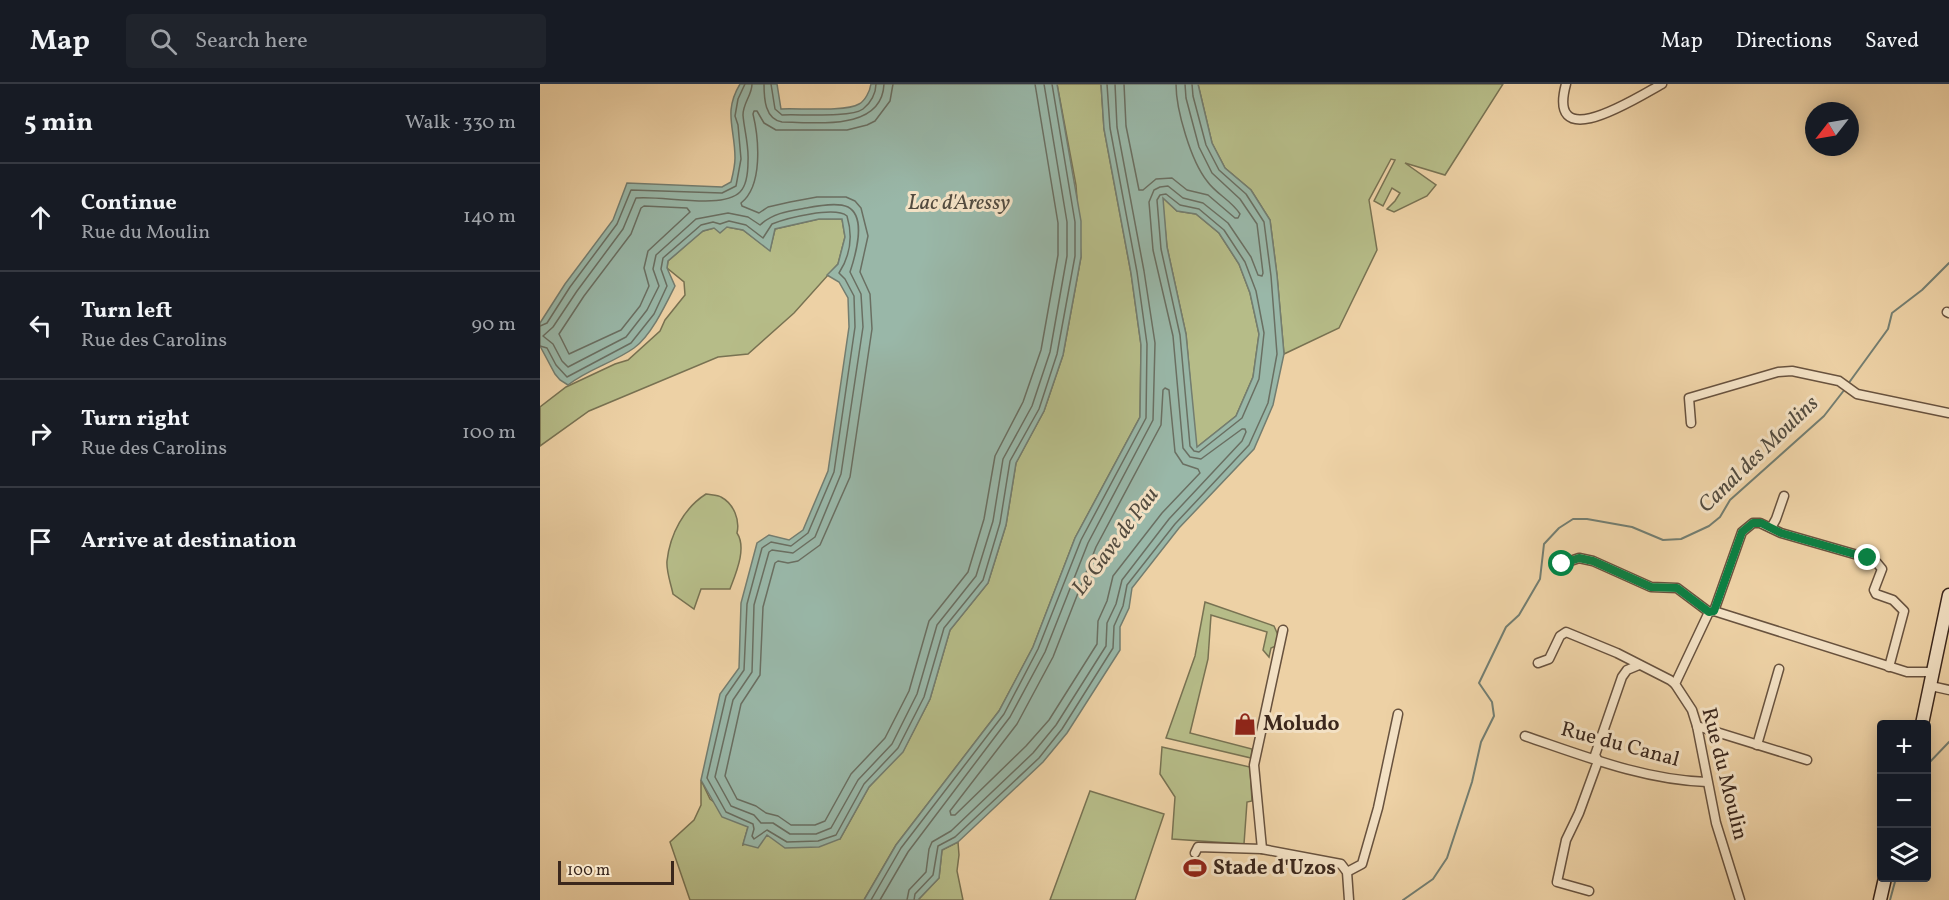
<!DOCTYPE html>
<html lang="en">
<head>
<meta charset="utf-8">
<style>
  body { margin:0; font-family:Vollkorn,serif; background:#20242c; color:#f1f3f6 }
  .controls { position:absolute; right:18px; bottom:18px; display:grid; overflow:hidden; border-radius:6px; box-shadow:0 3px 15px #0003 }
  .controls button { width:54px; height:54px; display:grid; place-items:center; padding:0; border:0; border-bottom:2px solid #363941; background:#171b24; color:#f1f3f6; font:30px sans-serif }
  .compass { position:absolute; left:1265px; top:18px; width:54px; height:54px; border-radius:50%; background:#171b24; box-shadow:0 3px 15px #0003; rotate:239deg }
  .scale { position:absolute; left:18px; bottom:15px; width:116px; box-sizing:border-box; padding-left:6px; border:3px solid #3b271c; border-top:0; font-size:16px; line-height:21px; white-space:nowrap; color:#3b271c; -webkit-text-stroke:4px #f3e1c4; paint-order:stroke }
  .stop { position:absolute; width:18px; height:18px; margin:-14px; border:4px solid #0b8043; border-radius:50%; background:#fff }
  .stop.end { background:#0b8043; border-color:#fff; box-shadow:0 2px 6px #0008 }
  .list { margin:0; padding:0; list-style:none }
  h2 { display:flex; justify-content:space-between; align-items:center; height:78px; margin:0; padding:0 24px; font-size:26px }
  h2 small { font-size:20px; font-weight:400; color:#9ea1a6 }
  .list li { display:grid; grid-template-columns:39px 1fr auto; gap:18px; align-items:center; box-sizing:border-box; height:108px; padding:0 24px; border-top:2px solid #363941 }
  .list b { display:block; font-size:22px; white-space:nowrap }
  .list p { margin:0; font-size:20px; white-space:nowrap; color:#9ea1a6 }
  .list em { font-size:20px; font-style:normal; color:#9ea1a6 }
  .icon { flex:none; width:33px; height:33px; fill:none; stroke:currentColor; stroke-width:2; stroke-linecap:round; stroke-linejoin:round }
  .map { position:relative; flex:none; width:1409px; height:816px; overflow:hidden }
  header { display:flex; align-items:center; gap:36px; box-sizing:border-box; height:84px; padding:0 30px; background:#171b24; border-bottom:2px solid #363941 }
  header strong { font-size:28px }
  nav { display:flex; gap:33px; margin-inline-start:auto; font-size:21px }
  .search { width:420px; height:54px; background:#20242c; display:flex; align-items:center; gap:15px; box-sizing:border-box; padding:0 21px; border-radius:6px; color:#9ea1a6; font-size:22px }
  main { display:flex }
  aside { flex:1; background:#171b24 }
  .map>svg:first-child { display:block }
  .green { fill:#b6bc88; stroke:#787252; stroke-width:1.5 }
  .water { fill:#99b7a8; stroke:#737d70; stroke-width:1.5; fill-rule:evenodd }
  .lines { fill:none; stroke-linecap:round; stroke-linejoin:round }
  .shore { stroke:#6a6f62; stroke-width:1.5 }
  .stream { stroke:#737d70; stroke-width:2 }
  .street-casing { stroke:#68523e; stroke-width:11 }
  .secondary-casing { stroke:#3b271c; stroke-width:15 }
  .street { stroke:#f3e1c4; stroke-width:8 }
  .secondary { stroke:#f3e1c4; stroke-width:12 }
  .route { stroke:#0b8043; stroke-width:8 }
  .labels { text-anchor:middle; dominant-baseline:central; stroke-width:6; stroke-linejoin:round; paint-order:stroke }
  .poi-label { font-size:21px; font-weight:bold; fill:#3b271c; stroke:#f3e1c4; text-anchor:start }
  .street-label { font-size:21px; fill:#3b271c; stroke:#f3e1c4 }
  .water-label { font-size:22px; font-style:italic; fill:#524b3f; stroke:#f3e1c4 }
</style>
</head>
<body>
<header>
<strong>Map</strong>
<div class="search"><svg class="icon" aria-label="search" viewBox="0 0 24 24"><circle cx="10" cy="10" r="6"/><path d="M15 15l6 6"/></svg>Search here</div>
<nav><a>Map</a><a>Directions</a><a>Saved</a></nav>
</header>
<main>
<aside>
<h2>5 min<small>Walk · 330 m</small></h2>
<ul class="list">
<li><svg class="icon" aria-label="ahead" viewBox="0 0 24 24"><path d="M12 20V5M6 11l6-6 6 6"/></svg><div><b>Continue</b><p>Rue du Moulin</p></div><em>140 m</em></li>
<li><svg class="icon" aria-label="left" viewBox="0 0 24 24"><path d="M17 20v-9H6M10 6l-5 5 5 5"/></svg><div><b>Turn left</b><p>Rue des Carolins</p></div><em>90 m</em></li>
<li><svg class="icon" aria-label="right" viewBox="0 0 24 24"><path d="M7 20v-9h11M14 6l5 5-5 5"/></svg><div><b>Turn right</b><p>Rue des Carolins</p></div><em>100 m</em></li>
<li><svg class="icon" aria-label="arrive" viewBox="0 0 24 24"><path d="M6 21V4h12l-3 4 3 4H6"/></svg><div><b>Arrive at destination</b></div></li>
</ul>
</aside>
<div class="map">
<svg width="1409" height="816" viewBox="0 0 1409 816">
  <rect width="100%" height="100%" fill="#edd1a5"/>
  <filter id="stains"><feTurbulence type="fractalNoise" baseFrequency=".00333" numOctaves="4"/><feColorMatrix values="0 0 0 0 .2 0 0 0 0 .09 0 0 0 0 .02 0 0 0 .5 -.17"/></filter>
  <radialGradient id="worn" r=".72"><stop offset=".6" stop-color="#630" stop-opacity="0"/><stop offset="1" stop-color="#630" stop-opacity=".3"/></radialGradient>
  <g class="green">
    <polygon points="517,0 561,0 564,45 591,189 601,261 600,333 535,454 493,563 459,627 356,761 324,816 150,816 130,758 154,736 161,721 161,696 170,715 208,743 203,761 227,751 300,755 329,703 363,667 390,615 410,546 448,499 466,441 476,379 504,327 523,271 541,173 536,101"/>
    <polygon points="658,0 963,0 905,91 865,79 896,101 887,112 854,128 847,125 855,117 860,109 852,104 843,122 834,117 855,76 851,75 829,116 837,166 799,244 744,270 737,191 730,136 711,106 685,84 672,59"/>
    <polygon points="622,113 637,127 656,130 679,149 699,180 710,209 719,250 713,293 696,332 656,364 646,250 627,163"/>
    <polygon points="279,135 302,135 305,153 298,180 254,229 208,270 178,273 49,327 0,362 0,323 26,303 75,280 88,276 120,247 125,236 145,211 144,198 127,184 128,177 155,153 163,147 174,144 187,143 203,146 230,166 235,145"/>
    <path d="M 166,410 C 171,411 178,411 181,413 C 194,420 200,436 197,449 C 207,464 196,489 190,505 L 161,505 L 154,525 L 133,510 C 131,500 126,487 127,477 C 130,450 144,424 166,410 Z"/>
    <polygon points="665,518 734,542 738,551 736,562 731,564 729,573 723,566 727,548 671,531 668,575 650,649 712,665 711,674 626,654 655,572"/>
    <polygon points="622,663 710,683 712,717 707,718 704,760 632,755 635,713 620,690"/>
    <polygon points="550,707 624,730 595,816 510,816"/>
    <polygon points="418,758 419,771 417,787 423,816 378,816 399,794 402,766"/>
  </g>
  <g class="water">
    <path d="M 200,0 L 237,0 L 241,25 C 258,24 306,28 319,20 C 325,17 330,7 331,0 L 517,0 L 541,137 L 541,173 L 523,271 L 504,327 L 476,379 L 466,441 L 448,499 L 410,546 L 390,615 L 363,668 L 329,703 L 300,755 L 279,763 L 245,764 L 227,751 L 218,764 L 203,760 L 208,743 L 182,733 L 161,696 L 180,610 L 199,584 L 201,519 L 217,459 L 229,451 L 249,456 L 263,446 L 288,387 L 309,243 L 308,214 L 299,198 L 287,191 L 298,180 L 305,153 L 302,135 L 279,135 L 235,145 L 230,167 L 203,146 L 187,143 L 180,149 L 174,144 L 163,147 L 128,177 L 127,184 L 135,202 C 126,220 111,252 94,264 C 73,279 48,285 28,301 L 20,296 L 15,290 L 0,262 L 0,239 L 25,200 L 73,136 L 87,99 L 182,103 L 191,98 C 193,90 195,82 195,74 C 195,44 183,28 200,0 Z"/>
    <path d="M 561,0 L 658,0 L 672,59 L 685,84 L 711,106 L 730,136 L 737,191 L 744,270 L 733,321 L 714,365 L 639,444 L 592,504 L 589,524 L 580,543 L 580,566 L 527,649 L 503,678 L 418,758 L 402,766 L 399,794 L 378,816 L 324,816 L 356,761 L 459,627 L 493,563 L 535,454 L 600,333 L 601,261 L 591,189 L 564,45 ZM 623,114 L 637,127 L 656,130 L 679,149 L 699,180 L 710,209 L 719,250 L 713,293 L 696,332 L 657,363 L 646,250 L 627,163 Z"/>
  </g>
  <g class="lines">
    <g class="shore">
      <path d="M 212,0 C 212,11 203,19 203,31 C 204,45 209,61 208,77 C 208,85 207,101 200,108 C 182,126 122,111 96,114 L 83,145 L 37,207 L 13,243 L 3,252 L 13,260 L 22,277 L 28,283 L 86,253 L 107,226 L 119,202 L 113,185 L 116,171 L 156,135 L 188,129 L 208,133 L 220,141 C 233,129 249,127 266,124 C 277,122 297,118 308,123 C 327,133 315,173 310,188 L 321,210 L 323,243 L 301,390 L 275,453 L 253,469 L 232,466 L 229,468 L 214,521 L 212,588 L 193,616 L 175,693 L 191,722 L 214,731 L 221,739 L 233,739 L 250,750 L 276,750 L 291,744 L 318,696 L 352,660 L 377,610 L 397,541 L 436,492 L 453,437 L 463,375 L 492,322 L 510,268 L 527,172 L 527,138 L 504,0"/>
      <path d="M 224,0 C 224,15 225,35 242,38 C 275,38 342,48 344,0"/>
      <path d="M 231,0 L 235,25 L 242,31 C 259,30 311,34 323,25 C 331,19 336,9 336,0"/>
      <path d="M 353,0 L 350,17 L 335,37 L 327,41 L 307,46 L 236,46 L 224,39 L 217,27 L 214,27 L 213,30 C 219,55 223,102 201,119 L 202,122 L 219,129 L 228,123 L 250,118 L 277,113 L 306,113 L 315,117 L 321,124 L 328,152 L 320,188 L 330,210 L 332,245 L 310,393 L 280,461 L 258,477 L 248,479 L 238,477 L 235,479 L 223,523 L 220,591 L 201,620 L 185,692 L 197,715 L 216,722 L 226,729 L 238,732 L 251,741 L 275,741 L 285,737 L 311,690 L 345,654 L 369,607 L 389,537 L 428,488 L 444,435 L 455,372 L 483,318 L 501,266 L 518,171 L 518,139 L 495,0"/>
      <path d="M 584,0 L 586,42 L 599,106 L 603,106 L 616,95 L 632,94 L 647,106 L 668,111 L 695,134 L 698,134 L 700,130 C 691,116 676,110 667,97 C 651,77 636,26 636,0"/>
      <polygon points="626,110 640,121 659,125 684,146 705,178 716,207 724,249 719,295 702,334 659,368 654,367 650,362 640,251 621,165 617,116 620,111"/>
      <polygon points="104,122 147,124 150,128 108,167 104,184 109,202 100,222 81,246 29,270 19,250 44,212 91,150 101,124"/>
      <polyline points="0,242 7,239 30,203 77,140 91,106 182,109 196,102 201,75 198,41 195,32 198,15 205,0"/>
      <path d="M 0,262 L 7,264 L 16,281 L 27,293 L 91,259 L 114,230 L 127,202 L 121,185 L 123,174 L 161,141 L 173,138 L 180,140 L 189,137 L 206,141 L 223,154 L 232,140 C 247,134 295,122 307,132 C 313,152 310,172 299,189 L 305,195 L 314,212 L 315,243 L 294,388 L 268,449 L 251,462 L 231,458 L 222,464 L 207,520 L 204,586 L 186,612 L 167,694 L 186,728 L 213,740 L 214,745 L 212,752 L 214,755 L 227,746 L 247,758 L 278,757 L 296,751 L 324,700 L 358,664 L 384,613 L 404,544 L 443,496 L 460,439 L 470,377 L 499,325 L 517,270 L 535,172 L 535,138 L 512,0"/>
      <polygon points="625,304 629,306 635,368 643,380 658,385 660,389 622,429 573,492 567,517 558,537 557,560 509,636 486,662 415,731 411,731 410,727 477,640 513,573 556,463 621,341 623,306"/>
      <polyline points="331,816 361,764 464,630 498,565 541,456 606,334 607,260 597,188 570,44 567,0"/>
      <polyline points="340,816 368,768 470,633 505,568 548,459 613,336 615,259 604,187 577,43 575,0"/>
      <polyline points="367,816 369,806 386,788 389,765 392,758 411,747 493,669 516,641 566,562 567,539 576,520 582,496 629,435 702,357 706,348 705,345 702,345 661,375 650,373 643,364 633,252 613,166 609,118 614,106 620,103 628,102 643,114 663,119 688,139 711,173 718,191 722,192 723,189 717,140 700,115 672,89 659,63 646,14 645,0"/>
      <polyline points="374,816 375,810 393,791 398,762 415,753 499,674 522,645 573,564 574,542 583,522 587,501 635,440 709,361 728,319 737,270 731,192 724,138 706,110 679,86 666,61 653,12 652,0"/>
    </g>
    <g class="stream">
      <polyline points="1308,300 1348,245 1352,229 1382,206 1409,179"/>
      <polyline points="1386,682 1409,658"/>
      <polyline points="863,816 893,795 907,774 932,698 941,658 954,632 952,618 939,599 966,543 979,531 1000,495 1004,460 1019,444 1033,435 1047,435 1092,443 1123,456 1141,455 1169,442 1180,433 1190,416 1284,332 1305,305"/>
      <polyline points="1350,816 1356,794"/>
    </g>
    <g class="street-casing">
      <g id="street">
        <path d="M 1026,0 C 1006,73 1098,13 1122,0"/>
        <polyline points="1407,228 1409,229"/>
        <polyline points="1151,339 1149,314 1238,288 1252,287 1299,297 1317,310 1409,329"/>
        <polyline points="1231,444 1236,435 1244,412"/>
        <polyline points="1022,480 1039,474 1053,477 1111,503 1137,504 1169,528 1135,600 1152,626 1157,642 1176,739 1200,816"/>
        <polyline points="1174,527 1202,448 1213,439 1220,439 1241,449 1328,474 1337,479 1342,485 1334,506 1336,510 1353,516 1364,527 1349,583"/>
        <polyline points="1170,528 1174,527 1367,588 1394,588"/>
        <polyline points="998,579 1009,575 1020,552 1026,548 1077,569 1130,596 1135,600"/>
        <polyline points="1391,602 1409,606"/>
        <polyline points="1157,642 1267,676"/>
        <path d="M 985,652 C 1044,672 1104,696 1167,698"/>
        <polyline points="1217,661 1239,585"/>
        <polyline points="722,765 714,681 743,546"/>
        <polyline points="655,769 658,763 722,765 801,780 807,788 809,816"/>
        <polyline points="807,788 822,780 838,724 858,630"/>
        <polyline points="1049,807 1017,798 1026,756 1039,729 1058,677 1055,671 1082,593 1087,586 1099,581"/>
      </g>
    </g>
    <g class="secondary-casing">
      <g id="secondary">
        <polyline points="1382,640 1409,511"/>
        <polyline points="1340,816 1345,794"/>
      </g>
    </g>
    <use href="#street" class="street"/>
    <use href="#secondary" class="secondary"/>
  </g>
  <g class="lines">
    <polyline class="route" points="1022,480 1039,474 1053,477 1111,503 1137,504 1169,528 1174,527 1202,448 1213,439 1221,439 1241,449 1328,474"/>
  </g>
  <defs>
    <g id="shop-bare" transform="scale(1.8)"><path d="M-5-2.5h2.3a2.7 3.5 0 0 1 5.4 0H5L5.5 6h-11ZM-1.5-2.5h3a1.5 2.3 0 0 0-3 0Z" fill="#8f2418" stroke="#f3e1c4" stroke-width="2.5" paint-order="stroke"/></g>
    <g id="stadium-bare" transform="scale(1.8)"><path d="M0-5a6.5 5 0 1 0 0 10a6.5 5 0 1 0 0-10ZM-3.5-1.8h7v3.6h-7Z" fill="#8f2418" stroke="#f3e1c4" stroke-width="2.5" paint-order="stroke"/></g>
  </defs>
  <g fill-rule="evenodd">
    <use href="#shop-bare" x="705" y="640"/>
    <use href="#stadium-bare" x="655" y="784"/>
  </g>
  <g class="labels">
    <g class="poi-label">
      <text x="723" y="640">Moludo</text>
      <text x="673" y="784">Stade d'Uzos</text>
    </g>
    <g class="street-label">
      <text transform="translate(1080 661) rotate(15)">Rue du Canal</text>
      <text transform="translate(1184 690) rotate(76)">Rue du Moulin</text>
    </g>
    <g class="water-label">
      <text x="419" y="119">Lac d'Aressy</text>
      <text transform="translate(1219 371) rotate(-44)">Canal des Moulins</text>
      <text transform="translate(576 458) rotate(-53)">Le Gave de Pau</text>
    </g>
  </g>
  <rect width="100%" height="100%" filter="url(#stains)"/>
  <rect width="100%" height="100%" fill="url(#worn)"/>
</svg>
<div class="controls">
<button>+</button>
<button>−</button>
<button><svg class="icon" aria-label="layers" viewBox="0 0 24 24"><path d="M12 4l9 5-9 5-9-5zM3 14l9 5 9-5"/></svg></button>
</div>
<svg class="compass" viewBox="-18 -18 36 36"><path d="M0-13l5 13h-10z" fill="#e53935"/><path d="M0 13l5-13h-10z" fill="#9ea1a6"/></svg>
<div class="scale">100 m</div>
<div class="stop" style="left:1022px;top:480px"></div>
<div class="stop end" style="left:1328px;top:474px"></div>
</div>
</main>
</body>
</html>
